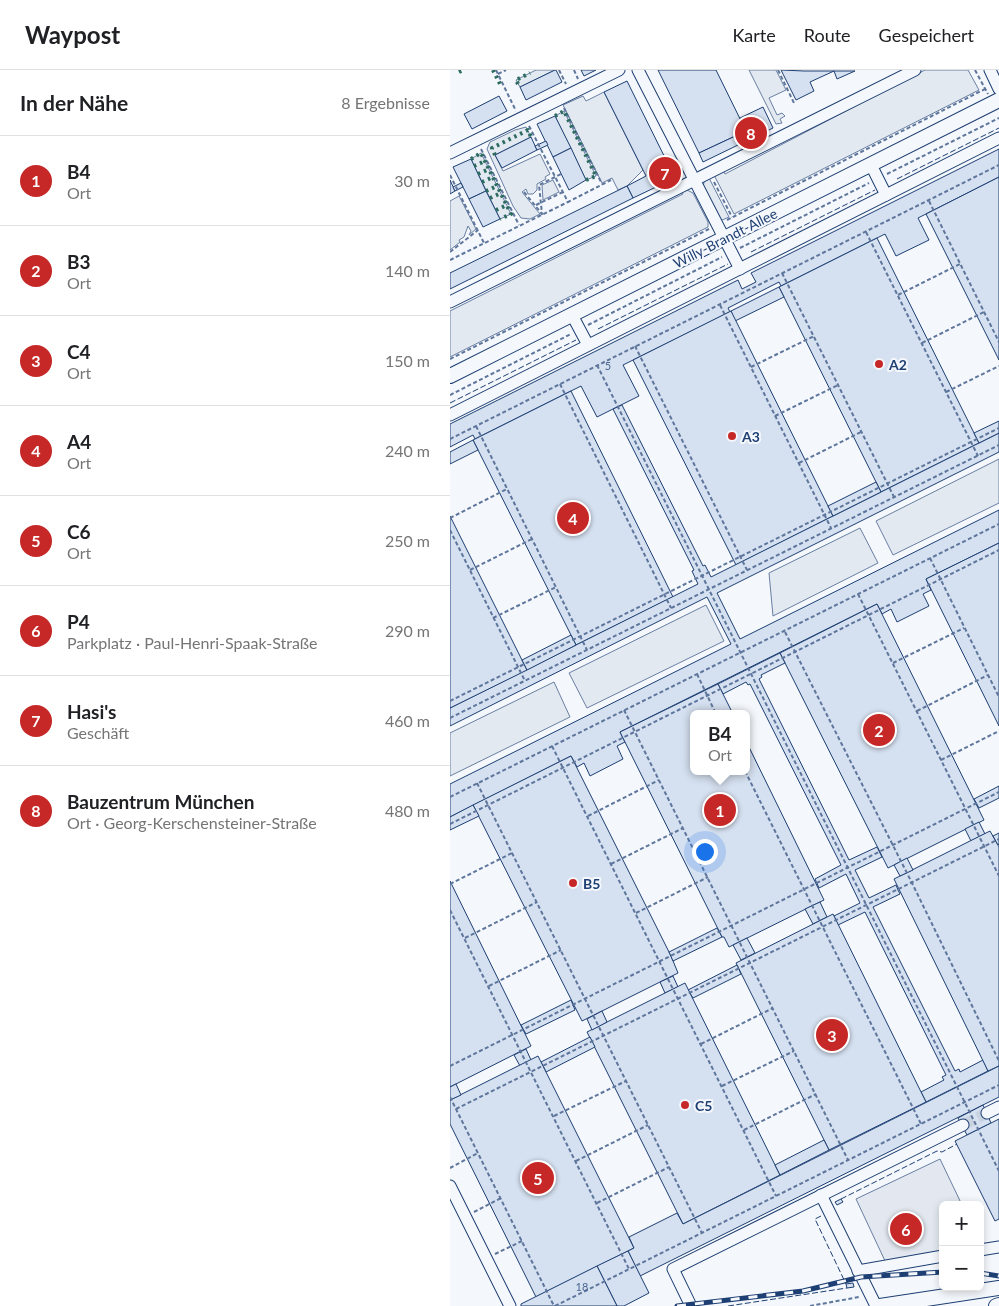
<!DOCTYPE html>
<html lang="de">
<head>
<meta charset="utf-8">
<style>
  body { margin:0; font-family:Lato,sans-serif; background:#f2f2f2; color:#202124 }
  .controls { position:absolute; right:15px; bottom:15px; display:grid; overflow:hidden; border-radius:8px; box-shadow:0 2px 8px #0003 }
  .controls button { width:45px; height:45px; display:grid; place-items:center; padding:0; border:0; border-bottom:1px solid #e0e0e0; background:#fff; color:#202124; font:25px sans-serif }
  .you { position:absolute; left:254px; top:781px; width:18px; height:18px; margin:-12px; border:4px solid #fff; border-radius:50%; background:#1a73e8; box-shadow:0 0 0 8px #1a73e833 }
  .badge { display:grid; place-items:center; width:32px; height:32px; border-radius:50%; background:#c62828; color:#fff; font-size:16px; font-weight:700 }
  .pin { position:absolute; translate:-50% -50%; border:2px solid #fff; box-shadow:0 1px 5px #0006 }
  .popup { position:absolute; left:240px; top:640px; width:60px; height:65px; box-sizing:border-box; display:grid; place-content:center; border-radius:8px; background:#fff; filter:drop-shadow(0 1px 4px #0005); font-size:16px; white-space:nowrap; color:#757577 }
  .popup b { font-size:19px; color:#202124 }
  .popup::after { content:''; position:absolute; left:50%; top:100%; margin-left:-10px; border:10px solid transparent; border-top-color:#fff }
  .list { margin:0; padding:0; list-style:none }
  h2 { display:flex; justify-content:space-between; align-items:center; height:65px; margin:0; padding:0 20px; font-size:21px }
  h2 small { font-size:16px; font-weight:400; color:#757577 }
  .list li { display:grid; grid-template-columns:32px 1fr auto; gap:15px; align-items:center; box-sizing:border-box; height:90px; padding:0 20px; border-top:1px solid #e0e0e0 }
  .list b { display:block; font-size:19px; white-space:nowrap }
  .list p { margin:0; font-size:16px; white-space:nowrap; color:#757577 }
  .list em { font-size:16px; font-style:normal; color:#757577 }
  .map { position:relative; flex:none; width:549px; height:1236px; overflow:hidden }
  header { display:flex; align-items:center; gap:30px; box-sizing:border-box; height:70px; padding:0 25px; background:#fff; border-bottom:1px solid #e0e0e0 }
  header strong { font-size:24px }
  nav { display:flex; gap:28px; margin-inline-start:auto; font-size:18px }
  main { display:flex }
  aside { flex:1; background:#fff }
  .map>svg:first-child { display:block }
  .green { fill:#e3e9f0; stroke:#687fa3 }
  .parking { fill:#e3e8f0; stroke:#687fa3 }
  .building { fill:#d5e0f0; stroke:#1d3f73 }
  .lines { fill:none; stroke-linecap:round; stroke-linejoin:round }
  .minor-tunnel { stroke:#c9d2e0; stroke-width:11; stroke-dasharray:11 5.5; stroke-linecap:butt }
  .minor-casing { stroke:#1d3f73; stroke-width:13 }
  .major-casing { stroke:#1d3f73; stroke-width:16 }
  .path { stroke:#5e769c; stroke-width:2; stroke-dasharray:4 2.5; stroke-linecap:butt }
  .minor { stroke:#f4f7fb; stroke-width:11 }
  .major { stroke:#f4f7fb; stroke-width:14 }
  .rail-casing { stroke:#1d3f73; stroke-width:5 }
  .rail { stroke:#f4f7fb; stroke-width:3; stroke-dasharray:9; stroke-linecap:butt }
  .hedge { stroke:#2c6c60; stroke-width:4; stroke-dasharray:2.5 4; stroke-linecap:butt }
  .fence { stroke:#1d3f73; stroke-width:1; stroke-dasharray:6 2.5; stroke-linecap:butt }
  .poi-dot { fill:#c62828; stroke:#f4f7fb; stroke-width:2 }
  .labels { text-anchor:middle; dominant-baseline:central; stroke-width:4; stroke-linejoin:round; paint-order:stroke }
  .number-label { font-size:11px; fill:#4b6792 }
  .street-label { font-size:14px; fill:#1d3f73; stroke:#f4f7fb }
  .poi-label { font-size:14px; font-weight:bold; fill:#1d3f73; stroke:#f4f7fb; text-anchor:start }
</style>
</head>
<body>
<header>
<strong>Waypost</strong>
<nav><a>Karte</a><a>Route</a><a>Gespeichert</a></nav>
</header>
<main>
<aside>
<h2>In der Nähe<small>8 Ergebnisse</small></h2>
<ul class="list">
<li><span class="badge">1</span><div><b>B4</b><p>Ort</p></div><em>30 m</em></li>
<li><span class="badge">2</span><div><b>B3</b><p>Ort</p></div><em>140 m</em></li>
<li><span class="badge">3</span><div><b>C4</b><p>Ort</p></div><em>150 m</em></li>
<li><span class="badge">4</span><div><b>A4</b><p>Ort</p></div><em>240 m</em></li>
<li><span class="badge">5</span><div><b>C6</b><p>Ort</p></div><em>250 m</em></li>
<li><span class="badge">6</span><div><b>P4</b><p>Parkplatz · Paul-Henri-Spaak-Straße</p></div><em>290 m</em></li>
<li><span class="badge">7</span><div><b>Hasi's</b><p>Geschäft</p></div><em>460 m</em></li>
<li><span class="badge">8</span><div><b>Bauzentrum München</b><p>Ort · Georg-Kerschensteiner-Straße</p></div><em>480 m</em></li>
</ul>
</aside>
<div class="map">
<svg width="549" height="1236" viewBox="0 0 549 1236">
  <rect width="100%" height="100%" fill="#f4f7fb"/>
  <g class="green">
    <polygon points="86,0 105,0 70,17 66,10"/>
    <polygon points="299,0 326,0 336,20 319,28 327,45 332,43 335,46 330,49 332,53 326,54"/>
    <polygon points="475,0 518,0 529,20 284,144 264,105 273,100 275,104"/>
    <polygon points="154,22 193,100 177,116 168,120 162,108 152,113 113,35 133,26 136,31"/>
    <polygon points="114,41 146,106 136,110 105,46"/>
    <polygon points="76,57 81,67 45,85 53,101 90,84 100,104 95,107 96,109 87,114 87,120 83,124 78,124 76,119 72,122 90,144 80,149 71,148 63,136 37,79 40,72 65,60"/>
    <polygon points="31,83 61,144 50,149 21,89"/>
    <polygon points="259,108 279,147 270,151 253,118 254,112"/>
    <polygon points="103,110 109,122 93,130 92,115"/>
    <polygon points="237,120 243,123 258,152 258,157 0,287 0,241 233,124 232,122"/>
    <polygon points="9,126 26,159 19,165 21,161 18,156 14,167 9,170 10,172 0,180 0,131"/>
    <polygon points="549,389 549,433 443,485 426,451"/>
    <polygon points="410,458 428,493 323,546 319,503"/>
    <polygon points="256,535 274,571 137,638 119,603"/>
    <polygon points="104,612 120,647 0,706 0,663"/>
  </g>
  <polygon class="parking" points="490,1089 512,1135 493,1135 493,1182 436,1193 406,1129"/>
  <g class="building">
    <polygon points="105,0 106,0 112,12 76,30 70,17"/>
    <polygon points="131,0 146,0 134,6"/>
    <polygon points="208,0 266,0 296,61 249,83"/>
    <polygon points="331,0 354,1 405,1 387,9 384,1 360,12 364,21 346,30"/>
    <polygon points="177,11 225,108 183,128 177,116 196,106 154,22"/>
    <polygon points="49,26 57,41 22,59 14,44"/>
    <polygon points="313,37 323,58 253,92 249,83 296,61 290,48"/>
    <polygon points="105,46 121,78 103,87 87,54"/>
    <polygon points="81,67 87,80 52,98 45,85"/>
    <polygon points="96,71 98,75 87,80 85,76"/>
    <polygon points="121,78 136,110 119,120 103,87"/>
    <polygon points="549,79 549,107 468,148 479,170 446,186 435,164 331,216 329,212 278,238 280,242 173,295 189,326 147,347 131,316 25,369 23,365 0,377 0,354 288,210 292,219 306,212 301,203"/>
    <polygon points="21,89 36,121 19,129 3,97"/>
    <polygon points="549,107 549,290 476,144"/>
    <polygon points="0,110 5,121 0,124"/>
    <polygon points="11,113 13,117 5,121 3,117"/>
    <polygon points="177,116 183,128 0,219 0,203"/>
    <polygon points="36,121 50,149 33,157 19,129"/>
    <polygon points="427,168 529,373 431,422 329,217"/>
    <polygon points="329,217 334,227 285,251 281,241"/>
    <polygon points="281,241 383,446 286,495 183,290"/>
    <polygon points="121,321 223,527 126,575 23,370"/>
    <polygon points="172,335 253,496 255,495 261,507 549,363 549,382 267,523 290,569 549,440 549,473 476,509 481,520 473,524 479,536 447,552 441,539 432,544 427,534 170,662 175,672 167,676 173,689 140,706 134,693 127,697 121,686 0,747 0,714 281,574 257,527 0,656 0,638 248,514 242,501 244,500 163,339"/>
    <polygon points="549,351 549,363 529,373 524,363"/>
    <polygon points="23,370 28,380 0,394 0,382"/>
    <polygon points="426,412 431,422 383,446 378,436"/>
    <polygon points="0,446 77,600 0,638"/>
    <polygon points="549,473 549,656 476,509"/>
    <polygon points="427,534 534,750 438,798 330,583"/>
    <polygon points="121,565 126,575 77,600 72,590"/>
    <polygon points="330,583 335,593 311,605 312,607 309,609 399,790 427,777 432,787 405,800 419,828 446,815 448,820 450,824 423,837 505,1001 509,999 510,1002 533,990 538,1001 476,1032 471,1022 494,1010 492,1007 496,1005 415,842 388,855 384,846 410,833 396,804 369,818 365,809 391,795 300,614 298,615 296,612 273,624 268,614"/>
    <polygon points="268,614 283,644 244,644 244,701 296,701 296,671 374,830 279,877 274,867 272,867 170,662"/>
    <polygon points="121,686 221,886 228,903 132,951 23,735"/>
    <polygon points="549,716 549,728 529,738 524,729"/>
    <polygon points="23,735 29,746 0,760 0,747"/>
    <polygon points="529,752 535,764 521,771 515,759"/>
    <polygon points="540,761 549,777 549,996 538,1001 444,809"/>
    <polygon points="549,763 549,774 548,775 543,766"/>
    <polygon points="457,788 463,800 450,806 444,795"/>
    <polygon points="0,811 81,976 0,1017"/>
    <polygon points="370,832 377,847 363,854 355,839"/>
    <polygon points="383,844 476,1032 379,1080 286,893"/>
    <polygon points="267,858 272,867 223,891 219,882"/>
    <polygon points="297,868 305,883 291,890 283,875"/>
    <polygon points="287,895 291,904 243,928 238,920"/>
    <polygon points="223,906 228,917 215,923 210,912"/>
    <polygon points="235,913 330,1105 233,1154 137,962"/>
    <polygon points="121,930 125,940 76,964 71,955"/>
    <polygon points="152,941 157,952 142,960 137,949"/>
    <polygon points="140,967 145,977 96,1002 91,992"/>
    <polygon points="76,979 81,990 70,996 64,985"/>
    <polygon points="88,986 184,1178 86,1227 0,1054 0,1030"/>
    <polygon points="549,996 549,1027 190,1206 178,1181 184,1178 179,1167 227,1143 233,1154"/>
    <polygon points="6,1014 11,1025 0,1030 0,1017"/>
    <polygon points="533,1035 541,1053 517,1065 508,1048"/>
    <polygon points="549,1049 549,1149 545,1151 505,1071"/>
    <polygon points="374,1070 379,1080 330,1105 325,1095"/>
    <polygon points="391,1129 393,1132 387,1135 385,1132"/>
    <polygon points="178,1181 199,1223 174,1236 167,1236 147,1196"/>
    <polygon points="147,1196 167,1236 71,1236 71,1234"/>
    <polygon points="403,1213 404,1217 397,1218 396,1214"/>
  </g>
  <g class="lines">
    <polyline class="minor-tunnel" points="513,1055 537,1043"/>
    <g class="minor-casing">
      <g id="minor">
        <polyline points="188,0 290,199"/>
        <polyline points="540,0 549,19"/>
        <polyline points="0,83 169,0"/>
        <polyline points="421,95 436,125"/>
        <polyline points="0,232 465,0"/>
        <polyline points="122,245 138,275"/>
        <polyline points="0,345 549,68"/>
        <polyline points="537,1043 549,1037"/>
        <polyline points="0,1116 60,1236"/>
        <polyline points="371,1125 426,1236"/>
        <polyline points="530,1180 549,1177"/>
        <polyline points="408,1201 493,1186"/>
        <polyline points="241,1236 223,1199 513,1055"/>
      </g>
    </g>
    <g class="major-casing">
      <g id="major">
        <polyline points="0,306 549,30"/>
        <polyline points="430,1236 549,1218"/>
        <polyline points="546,1236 549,1235"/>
      </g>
    </g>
    <g class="path">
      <polyline points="46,0 66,41"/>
      <polyline points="109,0 116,14"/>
      <polyline points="124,0 128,9"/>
      <polyline points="328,0 344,33"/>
      <polyline points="525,0 538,24"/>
      <polyline points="48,4 56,0"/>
      <polyline points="114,38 152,114"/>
      <polyline points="79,56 118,132 161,110"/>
      <polyline points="31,79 69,155"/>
      <polyline points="437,104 549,48"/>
      <polyline points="0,105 34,173"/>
      <polyline points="264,112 282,147"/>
      <polyline points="74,122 92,144 89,115 111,104"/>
      <polyline points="479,131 549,272"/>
      <polyline points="86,135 113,122"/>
      <polyline points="277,150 535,19"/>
      <polyline points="416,162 528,386"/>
      <polyline points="290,178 419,113"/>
      <polyline points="0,182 28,160"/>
      <polyline points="0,190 118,132"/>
      <polyline points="332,203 444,427"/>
      <polyline points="448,225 510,194"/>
      <polyline points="270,235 381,458"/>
      <polyline points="138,255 272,187"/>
      <polyline points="472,273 534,242"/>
      <polyline points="185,276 297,500"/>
      <polyline points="0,289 259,159"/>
      <polyline points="147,295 549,1101"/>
      <polyline points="301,297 364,266"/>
      <polyline points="110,314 221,538"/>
      <polyline points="496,322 549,296"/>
      <polyline points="0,325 121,264"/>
      <polyline points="325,346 388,315"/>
      <polyline points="26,356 137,580"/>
      <polyline points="0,369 549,95"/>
      <polyline points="349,393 411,362"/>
      <polyline points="0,448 57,419"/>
      <polyline points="0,460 75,611"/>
      <polyline points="480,488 549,627"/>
      <polyline points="20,500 82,469"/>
      <polyline points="408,524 549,806"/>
      <polyline points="43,548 106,517"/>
      <polyline points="335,562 462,813 549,991"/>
      <polyline points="443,593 514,558"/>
      <polyline points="247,604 266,644"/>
      <polyline points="0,631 549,358"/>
      <polyline points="174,640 398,1090"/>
      <polyline points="467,641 538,605"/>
      <polyline points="0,648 549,375"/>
      <polyline points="102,676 326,1126"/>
      <polyline points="491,690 549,661"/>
      <polyline points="295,701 471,1054"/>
      <polyline points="27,713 252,1163"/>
      <polyline points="0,727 549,454"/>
      <polyline points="138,746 209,710"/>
      <polyline points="0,754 549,480"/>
      <polyline points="161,794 233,758"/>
      <polyline points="0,814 62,783"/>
      <polyline points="0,840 179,1199"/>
      <polyline points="186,843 258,807"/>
      <polyline points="15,868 87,832"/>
      <polyline points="39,916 111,880"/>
      <polyline points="251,974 323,938"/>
      <polyline points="0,996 549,722"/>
      <polyline points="272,1016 344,981"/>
      <polyline points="0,1027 104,1236"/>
      <polyline points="6,1039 549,769"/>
      <polyline points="104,1046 176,1011"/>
      <polyline points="294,1060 366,1024"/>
      <polyline points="126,1091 198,1055"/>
      <polyline points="0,1098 28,1083"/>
      <polyline points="147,1133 219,1097"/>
      <polyline points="24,1142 51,1128"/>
      <polyline points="45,1184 72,1171"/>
      <polyline points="105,1236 549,1015"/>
      <polyline points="360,1236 409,1227"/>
    </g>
    <use href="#minor" class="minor"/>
    <use href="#major" class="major"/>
    <g class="rail-casing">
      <g id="rail">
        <polyline points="530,1203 549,1206"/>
        <polyline points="227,1236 353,1221 411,1207 493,1202"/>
      </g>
    </g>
    <use href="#rail" class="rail"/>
    <g class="hedge">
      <polyline points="43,0 50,14"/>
      <polyline points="9,2 13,0"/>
      <polyline points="68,14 66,10 80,3"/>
      <polyline points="105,46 114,41 146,106 136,110"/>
      <polyline points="45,85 42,78 78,60 81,67"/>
      <polyline points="21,89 31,83 61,144 50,149"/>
      <polyline points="24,96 35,91"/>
      <polyline points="28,104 39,99"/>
      <polyline points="32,112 43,107"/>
      <polyline points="36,121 47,116"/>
      <polyline points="40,128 51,123"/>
      <polyline points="46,140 57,135"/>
    </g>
    <g class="fence">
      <polyline points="447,109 549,58"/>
      <polyline points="301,182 425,120"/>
      <polyline points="148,259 278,194"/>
      <polyline points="0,333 126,270"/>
      <polyline points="391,1129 487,1081 492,1082 507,1074"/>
      <polyline points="371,1146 365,1149 396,1214"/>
      <polyline points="278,1236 397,1218"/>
    </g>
  </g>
  <g class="poi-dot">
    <circle cx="429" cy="294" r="5"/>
    <circle cx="282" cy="366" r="5"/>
    <circle cx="123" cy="813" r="5"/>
    <circle cx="235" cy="1035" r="5"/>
  </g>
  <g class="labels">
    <g class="number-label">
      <text x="158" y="295">5</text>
      <text x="132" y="1216">18</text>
    </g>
    <g class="street-label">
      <text transform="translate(275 168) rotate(-27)">Willy-Brandt-Allee</text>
    </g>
    <g class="poi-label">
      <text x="439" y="294">A2</text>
      <text x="292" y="366">A3</text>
      <text x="133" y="813">B5</text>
      <text x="245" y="1035">C5</text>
    </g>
  </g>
</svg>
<div class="controls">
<button>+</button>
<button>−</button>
</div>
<div class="you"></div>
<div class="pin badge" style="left:270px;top:740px">1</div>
<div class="popup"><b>B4</b>Ort</div>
<div class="pin badge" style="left:429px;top:660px">2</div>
<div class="pin badge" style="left:382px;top:965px">3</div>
<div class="pin badge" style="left:123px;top:448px">4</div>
<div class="pin badge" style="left:88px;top:1108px">5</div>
<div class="pin badge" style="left:456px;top:1159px">6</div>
<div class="pin badge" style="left:215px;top:103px">7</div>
<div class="pin badge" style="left:301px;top:63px">8</div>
</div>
</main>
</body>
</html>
